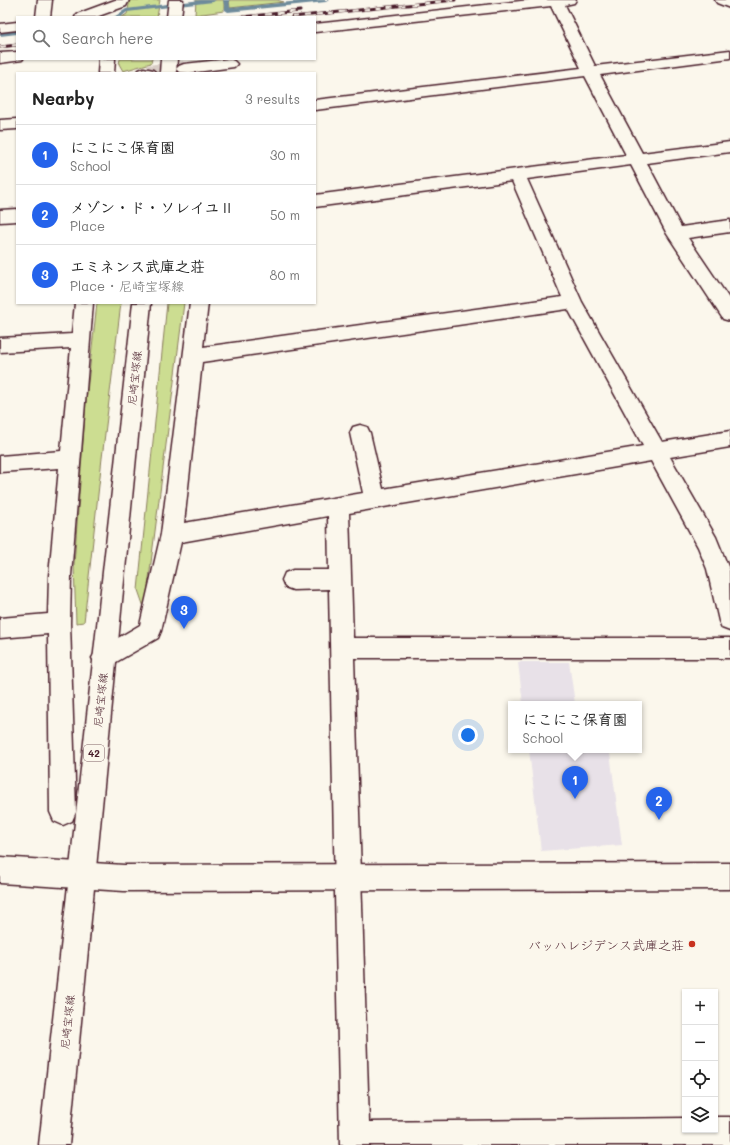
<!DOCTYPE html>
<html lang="en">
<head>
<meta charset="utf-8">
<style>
  body { margin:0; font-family:Mali,"Klee One",sans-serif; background:#f6f6f6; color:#222 }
  .controls { position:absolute; right:12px; bottom:12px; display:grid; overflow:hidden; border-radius:0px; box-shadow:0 1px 3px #0004 }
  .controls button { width:36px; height:36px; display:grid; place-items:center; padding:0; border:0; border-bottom:1px solid #e0e0e0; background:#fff; color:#222; font:20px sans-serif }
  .you { position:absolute; left:468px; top:735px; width:14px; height:14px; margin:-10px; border:3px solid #fff; border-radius:50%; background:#1a73e8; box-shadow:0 0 0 6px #1a73e833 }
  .badge { display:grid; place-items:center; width:26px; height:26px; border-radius:50%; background:#2563eb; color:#fff; font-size:13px; font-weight:700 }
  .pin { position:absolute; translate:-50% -33px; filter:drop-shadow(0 1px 2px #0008) }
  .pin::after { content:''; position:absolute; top:21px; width:14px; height:12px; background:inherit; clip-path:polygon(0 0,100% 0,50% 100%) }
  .popup { position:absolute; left:508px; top:701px; width:134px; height:52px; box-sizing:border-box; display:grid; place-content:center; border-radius:0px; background:#fff; filter:drop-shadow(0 1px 3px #0005); font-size:13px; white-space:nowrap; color:#767676 }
  .popup b { font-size:15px; color:#222 }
  .popup::after { content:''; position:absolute; left:50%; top:100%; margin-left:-8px; border:8px solid transparent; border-top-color:#fff }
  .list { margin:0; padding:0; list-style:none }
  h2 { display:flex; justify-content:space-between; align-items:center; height:52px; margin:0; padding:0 16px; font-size:17px }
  h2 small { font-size:13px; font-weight:400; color:#767676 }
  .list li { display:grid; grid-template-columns:26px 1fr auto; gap:12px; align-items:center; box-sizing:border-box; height:60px; padding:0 16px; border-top:1px solid #e0e0e0 }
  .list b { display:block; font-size:15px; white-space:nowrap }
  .list p { margin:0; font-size:13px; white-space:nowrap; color:#767676 }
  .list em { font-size:13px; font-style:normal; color:#767676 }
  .icon { flex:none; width:22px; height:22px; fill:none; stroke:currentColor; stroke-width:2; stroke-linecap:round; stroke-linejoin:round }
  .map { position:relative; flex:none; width:730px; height:1145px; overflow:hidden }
  .search { position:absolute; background:#fff; box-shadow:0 1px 3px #0004; left:16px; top:16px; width:300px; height:44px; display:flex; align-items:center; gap:10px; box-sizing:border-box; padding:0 14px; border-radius:0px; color:#767676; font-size:15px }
  .panel { position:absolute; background:#fff; box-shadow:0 1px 3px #0004; left:16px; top:72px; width:300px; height:232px; border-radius:0px }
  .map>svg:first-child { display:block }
  .built { fill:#e8e1e8 }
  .green { fill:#ccdd91; stroke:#8b7e5e }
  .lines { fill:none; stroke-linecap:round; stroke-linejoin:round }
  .stream { fill:#6e8b9b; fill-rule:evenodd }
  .minor-tunnel { stroke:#d8ccc5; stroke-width:16; stroke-dasharray:16 8; stroke-linecap:butt }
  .minor-casing { stroke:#4a1f2b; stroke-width:3 }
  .tertiary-casing { stroke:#4a1f2b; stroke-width:3 }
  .primary-casing { stroke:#4a1f2b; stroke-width:3 }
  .minor { fill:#fbf7ec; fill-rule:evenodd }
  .tertiary { fill:#fbf7ec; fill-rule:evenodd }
  .primary { fill:#fbf7ec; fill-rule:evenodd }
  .rail-casing { stroke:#4a1f2b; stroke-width:3 }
  .rail { stroke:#fbf7ec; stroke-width:2; stroke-dasharray:6; stroke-linecap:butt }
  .poi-dot { fill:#c8321e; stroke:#fbf7ec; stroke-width:1.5 }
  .labels { text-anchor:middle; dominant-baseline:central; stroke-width:3; stroke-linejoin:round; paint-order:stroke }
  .shield { fill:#fbf7ec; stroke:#7f6065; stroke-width:1 }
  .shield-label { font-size:10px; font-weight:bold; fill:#4a1f2b }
  .street-label { font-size:11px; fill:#4a1f2b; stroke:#fbf7ec }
  .near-poi-label { font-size:13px; fill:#4a1f2b; stroke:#fbf7ec; text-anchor:end }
</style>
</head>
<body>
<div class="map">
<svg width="730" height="1145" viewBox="0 0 730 1145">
  <rect width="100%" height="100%" fill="#fbf7ec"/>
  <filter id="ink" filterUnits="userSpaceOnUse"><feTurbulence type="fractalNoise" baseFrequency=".025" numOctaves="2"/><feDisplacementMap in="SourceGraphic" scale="8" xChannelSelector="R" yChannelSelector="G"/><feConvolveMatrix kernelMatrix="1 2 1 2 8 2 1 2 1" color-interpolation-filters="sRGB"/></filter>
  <g filter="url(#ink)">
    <g class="built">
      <polygon points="518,662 569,662 575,704 523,704"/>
      <polygon points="529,750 581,750 610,753 622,845 541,851"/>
    </g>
    <g class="green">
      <polygon points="130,0 160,0 157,17 122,17 127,14"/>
      <polygon points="196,0 224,0 224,11 195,15"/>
      <polygon points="229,0 277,0 284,2 230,8"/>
      <polygon points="120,59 152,59 151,63 123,71 119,64"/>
      <polygon points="97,303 121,303 102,458 84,622 76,623 74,565 86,401"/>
      <polygon points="167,303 184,303 145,610 138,590"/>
    </g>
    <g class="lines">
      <g class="stream">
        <polygon points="201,0 216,0 213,2 127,12 121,17 114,17 126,9"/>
        <polygon points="223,0 229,0 230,8 311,0 329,0 326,2 228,12 225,10"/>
        <polygon points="17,30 17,34 0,36 0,32"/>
      </g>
      <polyline class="minor-tunnel" points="148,73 184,69"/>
      <g class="minor-casing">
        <g id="minor">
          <polygon points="38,0 52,0 50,17 36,17"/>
          <polygon points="115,0 129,0 126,6 96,17 75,17 77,14"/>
          <path d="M 530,0 L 576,0 L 574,3 L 565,5 L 595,66 L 730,50 L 730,58 L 600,75 L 642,153 L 730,142 L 730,152 L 647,163 L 681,227 L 730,220 L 730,232 L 688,238 L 730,300 L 730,321 L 723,319 L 667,234 L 631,165 L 527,179 L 582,302 L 662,442 L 730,431 L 730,447 L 670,457 L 716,537 L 729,569 L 730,631 L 722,628 L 719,621 L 707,569 L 698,547 L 651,461 L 349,513 L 353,638 L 730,638 L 730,658 L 354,658 L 369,1122 L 685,1118 L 685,1130 L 715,1130 L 715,1117 L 730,1117 L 730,1145 L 340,1145 L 329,589 L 293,590 L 285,587 L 282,580 L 285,573 L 293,570 L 329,570 L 328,516 L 181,542 L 161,631 L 158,638 L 104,669 L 96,665 L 92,658 L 96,651 L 140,625 L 161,534 L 190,303 L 208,303 L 203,347 L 562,297 L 512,181 L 315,207 L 315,195 L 626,155 L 585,76 L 315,110 L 315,100 L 581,68 L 551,6 L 315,32 L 315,24 ZM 568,309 L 643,446 L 383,489 L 370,433 L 367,427 L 360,425 L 353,427 L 350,433 L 363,493 L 184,523 L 202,362 Z"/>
          <polygon points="715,0 730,0 730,8 717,3"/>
          <polygon points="17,22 17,30 0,32 0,24"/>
          <polygon points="17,52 17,59 23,59 22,60 0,63 0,53"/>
          <polygon points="99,59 115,59 114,73 98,73"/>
          <polygon points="229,59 234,61 237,64 234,67 189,73 179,72 176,69 179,66 184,64"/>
          <polygon points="144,68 153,70 156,73 136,73 139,70"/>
          <polygon points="17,119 17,129 0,130 0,120"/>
          <polygon points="17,209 17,221 0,222 0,210"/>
          <polygon points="75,303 93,303 71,576 70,623 76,812 72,821 63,825 54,821 50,812 48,634 0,638 0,618 48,614 49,576 59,468 0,472 0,456 61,451 71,348 0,352 0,338 72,334"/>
        </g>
      </g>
      <g class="tertiary-casing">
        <polygon id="tertiary" points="0,857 124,865 730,863 730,889 124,891 0,883"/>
      </g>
      <g class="primary-casing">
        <g id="primary">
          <polygon points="169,0 183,0 181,17 167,17"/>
          <polygon points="161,59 177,59 176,73 160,73"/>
          <polygon points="133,303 151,303 69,1145 39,1145"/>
        </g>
      </g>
      <use href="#minor" class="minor"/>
      <use href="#tertiary" class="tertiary"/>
      <use href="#primary" class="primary"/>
      <g class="rail-casing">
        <g id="rail">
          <polyline points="241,17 300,11"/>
          <polyline points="292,17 455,0"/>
          <polyline points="0,47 17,45"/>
        </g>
      </g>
      <use href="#rail" class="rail"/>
    </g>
  </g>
  <circle class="poi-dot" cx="692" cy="944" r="4"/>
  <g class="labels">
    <rect class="shield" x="84" y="745" width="20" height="16" rx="3"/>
    <g class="shield-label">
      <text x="94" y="753">42</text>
    </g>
    <g class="street-label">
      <text transform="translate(134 378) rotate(-84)">尼崎宝塚線</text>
      <text transform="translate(100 700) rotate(-84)">尼崎宝塚線</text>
      <text transform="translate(67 1022) rotate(-84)">尼崎宝塚線</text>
    </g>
    <g class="near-poi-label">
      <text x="684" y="944">バッハレジデンス武庫之荘</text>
    </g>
  </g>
</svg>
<div class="controls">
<button>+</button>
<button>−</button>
<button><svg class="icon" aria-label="locate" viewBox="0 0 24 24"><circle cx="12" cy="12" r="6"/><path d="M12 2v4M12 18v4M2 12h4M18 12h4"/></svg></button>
<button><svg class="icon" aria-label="layers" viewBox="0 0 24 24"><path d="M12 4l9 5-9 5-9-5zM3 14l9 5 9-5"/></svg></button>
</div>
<div class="you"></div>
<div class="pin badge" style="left:575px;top:799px">1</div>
<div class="popup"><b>にこにこ保育園</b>School</div>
<div class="pin badge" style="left:659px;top:820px">2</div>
<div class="pin badge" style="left:184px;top:629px">3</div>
<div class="search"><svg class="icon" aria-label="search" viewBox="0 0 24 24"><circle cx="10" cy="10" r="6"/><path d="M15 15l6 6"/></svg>Search here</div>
<section class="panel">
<h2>Nearby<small>3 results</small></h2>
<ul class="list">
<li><span class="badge">1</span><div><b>にこにこ保育園</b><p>School</p></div><em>30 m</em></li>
<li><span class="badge">2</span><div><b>メゾン・ド・ソレイユⅡ</b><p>Place</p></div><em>50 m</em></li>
<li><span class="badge">3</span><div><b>エミネンス武庫之荘</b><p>Place · 尼崎宝塚線</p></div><em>80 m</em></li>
</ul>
</section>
</div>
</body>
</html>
